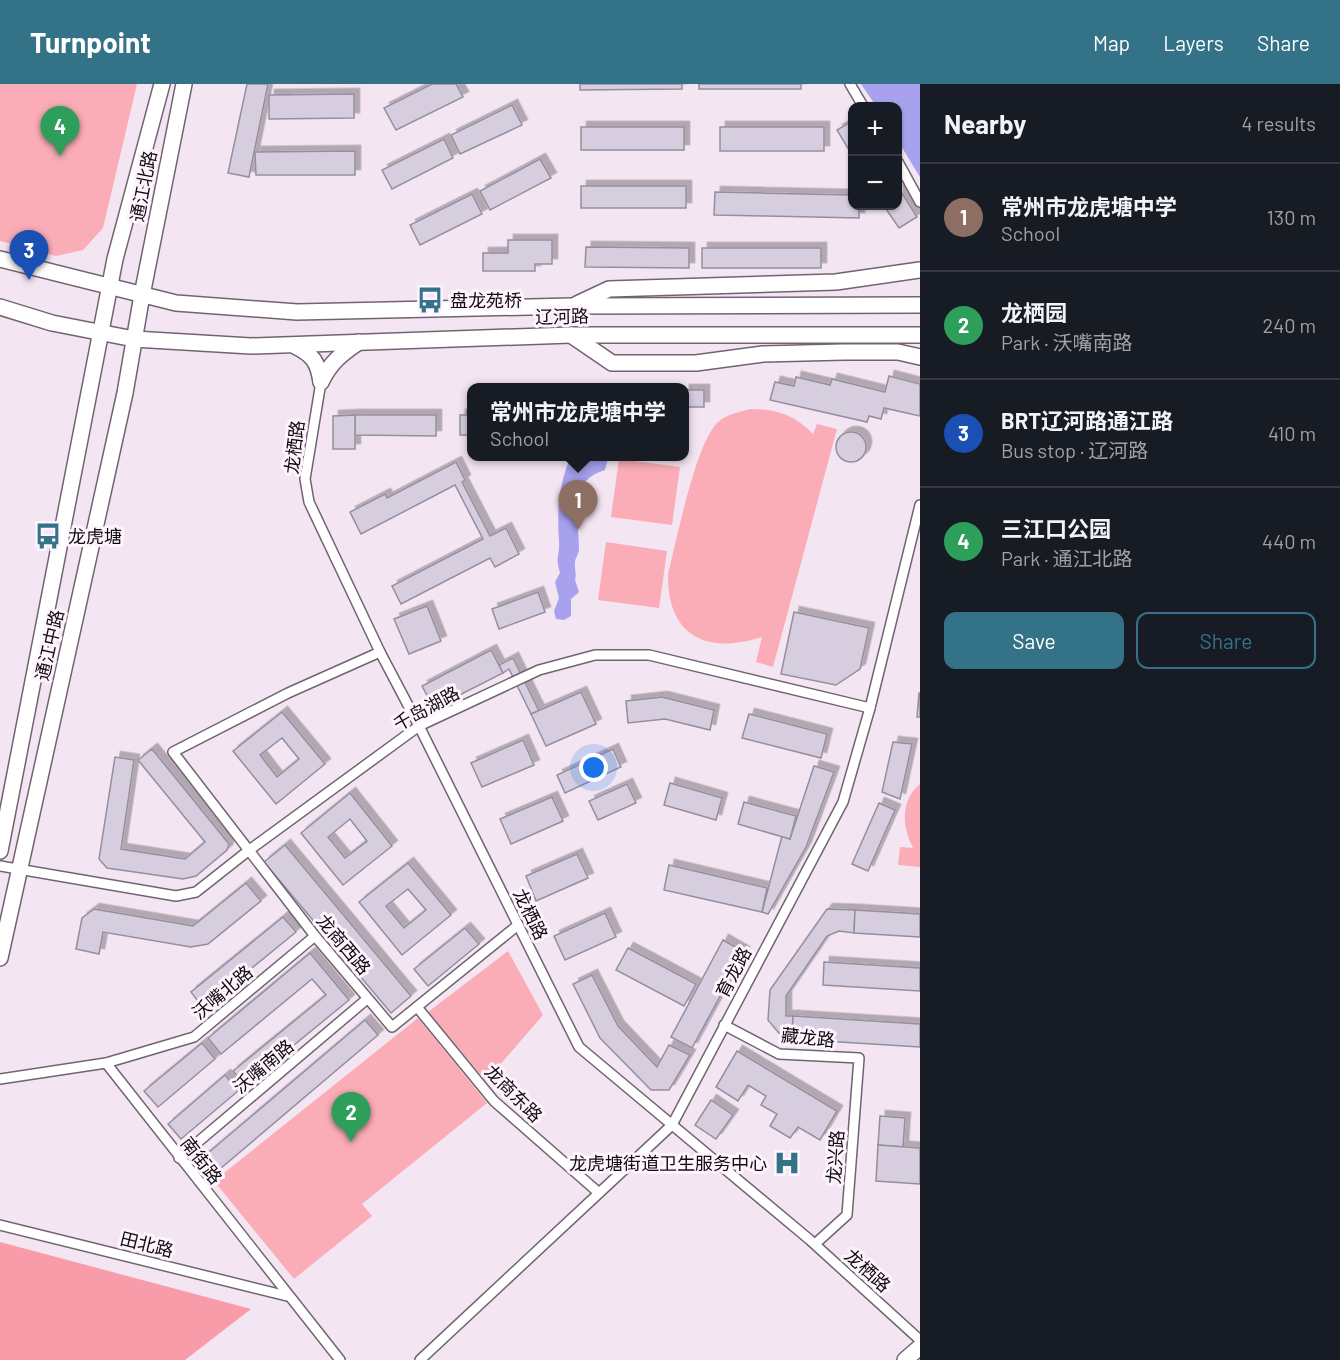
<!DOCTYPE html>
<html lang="en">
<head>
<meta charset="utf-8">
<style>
  body { margin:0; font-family:Barlow,"Noto Sans SC",sans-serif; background:#20242c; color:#f1f3f6 }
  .controls { position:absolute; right:18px; top:18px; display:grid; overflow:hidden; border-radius:12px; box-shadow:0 2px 4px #0004 }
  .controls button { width:54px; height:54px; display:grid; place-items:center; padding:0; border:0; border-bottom:2px solid #363941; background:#171b24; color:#f1f3f6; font:30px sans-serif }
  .you { position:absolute; left:594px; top:684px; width:21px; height:21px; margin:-15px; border:4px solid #fff; border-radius:50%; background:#1a73e8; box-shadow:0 0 0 9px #1a73e833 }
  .badge { display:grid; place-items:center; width:39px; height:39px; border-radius:50%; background:#347287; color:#fff; font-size:20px; font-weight:700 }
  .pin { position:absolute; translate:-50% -50px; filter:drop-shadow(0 2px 3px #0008) }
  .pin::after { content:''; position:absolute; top:32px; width:21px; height:18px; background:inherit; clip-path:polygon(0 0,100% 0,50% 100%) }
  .popup { position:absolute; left:467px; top:299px; width:222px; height:78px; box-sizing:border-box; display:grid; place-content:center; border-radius:12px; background:#171b24; filter:drop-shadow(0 2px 4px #0005); font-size:20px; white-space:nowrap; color:#9ea1a6 }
  .popup b { font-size:22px; color:#f1f3f6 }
  .popup::after { content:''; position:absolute; left:50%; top:100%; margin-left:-12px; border:12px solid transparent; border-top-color:#171b24 }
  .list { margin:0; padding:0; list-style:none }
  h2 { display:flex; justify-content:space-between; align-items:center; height:78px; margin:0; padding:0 24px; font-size:26px }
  h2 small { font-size:20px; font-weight:400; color:#9ea1a6 }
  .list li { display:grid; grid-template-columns:39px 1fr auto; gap:18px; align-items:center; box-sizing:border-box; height:108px; padding:0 24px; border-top:2px solid #363941 }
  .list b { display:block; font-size:22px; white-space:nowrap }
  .list p { margin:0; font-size:20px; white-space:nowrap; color:#9ea1a6 }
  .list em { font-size:20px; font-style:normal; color:#9ea1a6 }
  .actions { display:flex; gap:12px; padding:18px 24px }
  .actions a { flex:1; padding:14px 0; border:2px solid #347287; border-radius:12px; text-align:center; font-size:21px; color:#347287 }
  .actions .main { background:#347287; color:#fff }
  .map { position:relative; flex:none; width:920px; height:1276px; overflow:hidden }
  header { display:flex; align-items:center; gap:36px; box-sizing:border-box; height:84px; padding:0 30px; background:#347287; color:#fff }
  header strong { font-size:28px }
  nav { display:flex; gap:33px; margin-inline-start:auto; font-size:21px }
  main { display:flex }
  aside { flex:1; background:#171b24 }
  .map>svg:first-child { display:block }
  .green { fill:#faadb6 }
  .forest { fill:#f89ca9 }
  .water { fill:#a7a1ee }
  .building { fill:#d6cedf; stroke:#958e9d; stroke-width:1.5; fill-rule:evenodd; filter:url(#shadow) }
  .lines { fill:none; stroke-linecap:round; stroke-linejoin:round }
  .street-casing { stroke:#716470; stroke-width:12 }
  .primary-casing { stroke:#716470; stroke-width:18 }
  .street { stroke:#fff; stroke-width:9 }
  .primary { stroke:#fff; stroke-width:15 }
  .labels { text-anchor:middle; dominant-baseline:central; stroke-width:6; stroke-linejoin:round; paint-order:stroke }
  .street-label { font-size:18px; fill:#0f0a0e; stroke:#fef4fd }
  .poi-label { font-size:18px; fill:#0f0a0e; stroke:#fef4fd; text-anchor:start }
</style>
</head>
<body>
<header>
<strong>Turnpoint</strong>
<nav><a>Map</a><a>Layers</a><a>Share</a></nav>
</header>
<main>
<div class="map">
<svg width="920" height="1276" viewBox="0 0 920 1276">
  <defs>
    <filter id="shadow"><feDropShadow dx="5.5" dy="-5.5" stdDeviation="0" flood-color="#0004"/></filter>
  </defs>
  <rect width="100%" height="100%" fill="#f4e5f3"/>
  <g class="green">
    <polygon points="0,0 137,0 103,144 83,166 56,172 0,157"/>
    <path d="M 751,325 C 777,325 795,331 813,350 L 817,340 L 837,345 L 773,583 L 756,578 L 762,553 C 706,571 667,552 668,490 C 677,455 695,362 717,339 C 726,330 739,328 751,325 Z"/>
    <polygon points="619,375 680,383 672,441 611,433"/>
    <polygon points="606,458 667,467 659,524 598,516"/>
    <path d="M 920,700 L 920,783 L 898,781 L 900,763 L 913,764 C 902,742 900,717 920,700 Z"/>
    <polygon points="508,867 543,931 486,997 428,928"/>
    <polygon points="418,934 487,1019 362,1120 372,1132 294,1195 214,1097"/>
  </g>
  <polygon class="forest" points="0,1158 251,1225 185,1276 0,1276"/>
  <g class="water">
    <polygon points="861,0 920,0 920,93 898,57 898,22 876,22"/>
    <path d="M 586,372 L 608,374 L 605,386 C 566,398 579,433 579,465 C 579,470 575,474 575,478 C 574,485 577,489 575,496 L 579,508 L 571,515 L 571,532 L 564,536 L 556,535 L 554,527 L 559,514 L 555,498 L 560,489 C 555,472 560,472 559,457 C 557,429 558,404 569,377 Z"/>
  </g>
  <g class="building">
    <polygon points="247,0 268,0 249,93 228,89"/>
    <polygon points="432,0 456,0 463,13 396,46 384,24"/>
    <polygon points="580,0 682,0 682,5 580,6"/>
    <rect x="699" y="0" width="102" height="5"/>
    <polygon points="354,10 354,34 269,35 269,11"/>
    <polygon points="512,21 522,41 460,70 451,51"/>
    <polygon points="852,37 852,71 837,46"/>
    <rect x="581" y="43" width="103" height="23"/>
    <rect x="720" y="43" width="104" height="24"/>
    <polygon points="444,55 453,74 392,105 382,86"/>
    <polygon points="355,67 355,91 256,91 255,68"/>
    <polygon points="540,75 551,94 490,126 480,107"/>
    <rect x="581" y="102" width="105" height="22"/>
    <polygon points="898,103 917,133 899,144 884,122 898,122"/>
    <polygon points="715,108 852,111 852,122 859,122 859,134 714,131"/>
    <polygon points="472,110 482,130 420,161 410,141"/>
    <polygon points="508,156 552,156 552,180 535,180 535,187 483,187 483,169 508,169"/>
    <polygon points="586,163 689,164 689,184 585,183"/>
    <rect x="702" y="164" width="119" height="20"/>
    <polygon points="889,292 920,300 920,332 884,324 881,335 869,332 867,338 770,316 775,298 794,302 796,293 830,301 832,295 885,308"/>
    <rect x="684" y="306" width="20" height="17"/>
    <polygon points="355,331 436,331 436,352 355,351"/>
    <polygon points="355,331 355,365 333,365 333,332"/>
    <rect x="460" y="331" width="12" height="20"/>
    <circle cx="851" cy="363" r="15"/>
    <polygon points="456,378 465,396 462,398 490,452 506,444 519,470 495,483 490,474 401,520 392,502 483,455 455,401 361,450 350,428 385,410 387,414"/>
    <polygon points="538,508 545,528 499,545 492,525"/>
    <polygon points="427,522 441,557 409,570 394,535"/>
    <polygon points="794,528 869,544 860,585 836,601 781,590"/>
    <polygon points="491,566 503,589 434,624 422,602"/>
    <polygon points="513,574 539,627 531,630 509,585 503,589 499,581"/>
    <polygon points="581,608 596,640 546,662 531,630"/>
    <polygon points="919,609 920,609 920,633 917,633"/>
    <polygon points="662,613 714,626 710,646 665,635 628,639 626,617"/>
    <path d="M 282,628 L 325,680 L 276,720 L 233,667 ZM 282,654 L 299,675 L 277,693 L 260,671 Z"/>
    <polygon points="749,630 827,650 821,674 742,654"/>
    <polygon points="523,656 534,681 482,703 471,679"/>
    <polygon points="893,658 912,660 900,715 882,708"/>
    <polygon points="152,665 229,760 227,766 196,792 183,795 107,784 99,775 115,673 134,676 121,765 185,775 205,758 138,676"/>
    <polygon points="613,665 621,683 565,709 557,691"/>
    <polygon points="814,682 834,688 806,763 768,830 762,828 782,752 790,755"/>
    <polygon points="670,699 722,714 716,736 664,721"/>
    <polygon points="627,700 636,719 598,736 589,717"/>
    <path d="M 350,709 L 392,762 L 343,801 L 301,749 ZM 350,735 L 367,757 L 345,774 L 328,753 Z"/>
    <polygon points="552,713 563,737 511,760 500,735"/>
    <polygon points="744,718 796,732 790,755 738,740"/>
    <polygon points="879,719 895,726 868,787 852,780"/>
    <polygon points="285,761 411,912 391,929 264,778"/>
    <polygon points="577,770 588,794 536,817 526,792"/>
    <path d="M 408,779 L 451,831 L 402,871 L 359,818 ZM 408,805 L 426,826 L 404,844 L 386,822 Z"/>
    <polygon points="669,781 767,804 762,828 664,806"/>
    <polygon points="246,799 261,817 208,860 191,863 103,848 99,870 76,865 82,834 94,825 193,842"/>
    <polygon points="827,825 855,826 854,849 839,847 827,852 786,912 786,932 793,932 792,955 784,955 768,936 770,906"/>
    <polygon points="855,826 920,830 920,853 854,849"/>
    <polygon points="605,829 616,853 565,876 554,852"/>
    <polygon points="283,833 296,848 203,924 191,908"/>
    <polygon points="465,844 479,860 428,902 414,885"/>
    <polygon points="723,856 744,868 692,964 671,953"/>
    <polygon points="628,864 696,900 684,922 616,886"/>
    <polygon points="310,869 349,916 245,1001 233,987 326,911 312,895 221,970 208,954"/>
    <polygon points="824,878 920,884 920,907 823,901"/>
    <polygon points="592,891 618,942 657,983 669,961 690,971 669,1006 651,1006 600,954 573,900"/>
    <polygon points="793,932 920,940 920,963 792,955"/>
    <polygon points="365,936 378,951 214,1090 201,1075"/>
    <polygon points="202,959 215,975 158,1023 144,1007"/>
    <polygon points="737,967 837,1027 820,1056 798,1043 790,1054 770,1042 777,1030 761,1021 766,1012 748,1001 738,1017 716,1003"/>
    <polygon points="225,991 238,1007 181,1055 168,1040"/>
    <polygon points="711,1016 733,1031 716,1055 695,1041"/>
    <polygon points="880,1032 905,1034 903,1063 878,1061"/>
    <polygon points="878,1061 920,1064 920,1100 876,1097"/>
  </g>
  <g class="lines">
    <g class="street-casing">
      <g id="street">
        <polyline points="850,0 863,22"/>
        <polyline points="898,78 920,118"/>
        <polyline points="321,298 305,395 309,418 380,568 419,642 579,963 810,1156 920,1256"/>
        <polyline points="380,568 288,609 173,668 315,852 392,943 518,841"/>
        <polyline points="0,782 176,812 196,808 248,767 419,642 539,586 595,571 649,571 870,624"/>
        <polyline points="417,923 494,1017 599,1109"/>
        <polyline points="724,941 779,970 859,974 847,1131 815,1160"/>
        <polyline points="106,979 194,953 315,852"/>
        <polyline points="0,995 106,979 340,1276"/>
        <polyline points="179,1074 367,915"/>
        <polyline points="0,1141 287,1212"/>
        <polyline points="420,1276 672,1041 843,718 870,624 920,421"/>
      </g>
    </g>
    <g class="primary-casing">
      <g id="primary">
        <polyline points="0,175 176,219 297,228 573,222 920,221"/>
        <polyline points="577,220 609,205 836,198 920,186"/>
        <polyline points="0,223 52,239 134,255 251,262 571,251 920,251"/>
        <polyline points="571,251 612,279 696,279 763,270 844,268 898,268 920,273"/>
        <path d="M 295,262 C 313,271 318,278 321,298"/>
        <path d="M 321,298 C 330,279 341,270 359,258"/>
        <polyline points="0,767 115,175 162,0"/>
        <polyline points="0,874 125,309 142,211 184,0"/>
        <polyline points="905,1276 920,1263"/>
      </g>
    </g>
    <use href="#street" class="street"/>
    <use href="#primary" class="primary"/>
  </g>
  <defs>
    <g id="bus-bare" transform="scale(2.07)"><path d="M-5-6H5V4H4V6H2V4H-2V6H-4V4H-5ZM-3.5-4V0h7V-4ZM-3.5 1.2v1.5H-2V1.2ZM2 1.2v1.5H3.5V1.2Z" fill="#347287" stroke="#fef4fd" stroke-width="2.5" paint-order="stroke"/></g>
    <g id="hospital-bare" transform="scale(2.07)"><path d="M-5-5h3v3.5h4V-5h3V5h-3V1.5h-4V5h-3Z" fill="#347287" stroke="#fef4fd" stroke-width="2.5" paint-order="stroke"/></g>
  </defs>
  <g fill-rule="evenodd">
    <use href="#bus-bare" x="430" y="216"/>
    <use href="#bus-bare" x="48" y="452"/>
    <use href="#hospital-bare" x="787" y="1079"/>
  </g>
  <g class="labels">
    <g class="street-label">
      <text transform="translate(143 102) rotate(-79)">通江北路</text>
      <text transform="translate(562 232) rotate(-1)">辽河路</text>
      <text transform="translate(294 363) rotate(-83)">龙栖路</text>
      <text transform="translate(49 561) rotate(-77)">通江中路</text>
      <text transform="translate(426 624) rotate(-29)">千岛湖路</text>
      <text transform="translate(531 830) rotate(64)">龙栖路</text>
      <text transform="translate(344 860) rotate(50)">龙商西路</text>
      <text transform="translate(733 888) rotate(-62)">育龙路</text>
      <text transform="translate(222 908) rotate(-40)">沃嘴北路</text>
      <text transform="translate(808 953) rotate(6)">藏龙路</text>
      <text transform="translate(263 982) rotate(-40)">沃嘴南路</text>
      <text transform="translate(514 1009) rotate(45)">龙商东路</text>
      <text transform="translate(835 1073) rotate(-86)">龙兴路</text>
      <text transform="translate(202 1076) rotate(52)">南街路</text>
      <text transform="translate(147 1160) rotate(14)">田北路</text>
      <text transform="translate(868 1186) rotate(42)">龙栖路</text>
    </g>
    <g class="poi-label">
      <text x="450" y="216">盘龙苑桥</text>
      <text x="68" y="452">龙虎塘</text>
      <text x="767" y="1079" text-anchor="end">龙虎塘街道卫生服务中心</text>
    </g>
  </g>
</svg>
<div class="controls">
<button>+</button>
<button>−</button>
</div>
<div class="you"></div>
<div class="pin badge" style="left:578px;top:446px;background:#8d6e63">1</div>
<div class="popup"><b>常州市龙虎塘中学</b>School</div>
<div class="pin badge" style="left:351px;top:1058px;background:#2e9e5b">2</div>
<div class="pin badge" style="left:29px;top:196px;background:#1a4fb4">3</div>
<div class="pin badge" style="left:60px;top:72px;background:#2e9e5b">4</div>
</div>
<aside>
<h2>Nearby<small>4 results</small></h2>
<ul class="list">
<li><span class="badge" style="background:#8d6e63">1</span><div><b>常州市龙虎塘中学</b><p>School</p></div><em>130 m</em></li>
<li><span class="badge" style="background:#2e9e5b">2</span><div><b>龙栖园</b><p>Park · 沃嘴南路</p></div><em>240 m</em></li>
<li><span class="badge" style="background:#1a4fb4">3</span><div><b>BRT辽河路通江路</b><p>Bus stop · 辽河路</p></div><em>410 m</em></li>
<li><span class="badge" style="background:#2e9e5b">4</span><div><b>三江口公园</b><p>Park · 通江北路</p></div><em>440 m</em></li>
</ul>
<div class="actions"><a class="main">Save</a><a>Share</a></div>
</aside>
</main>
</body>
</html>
